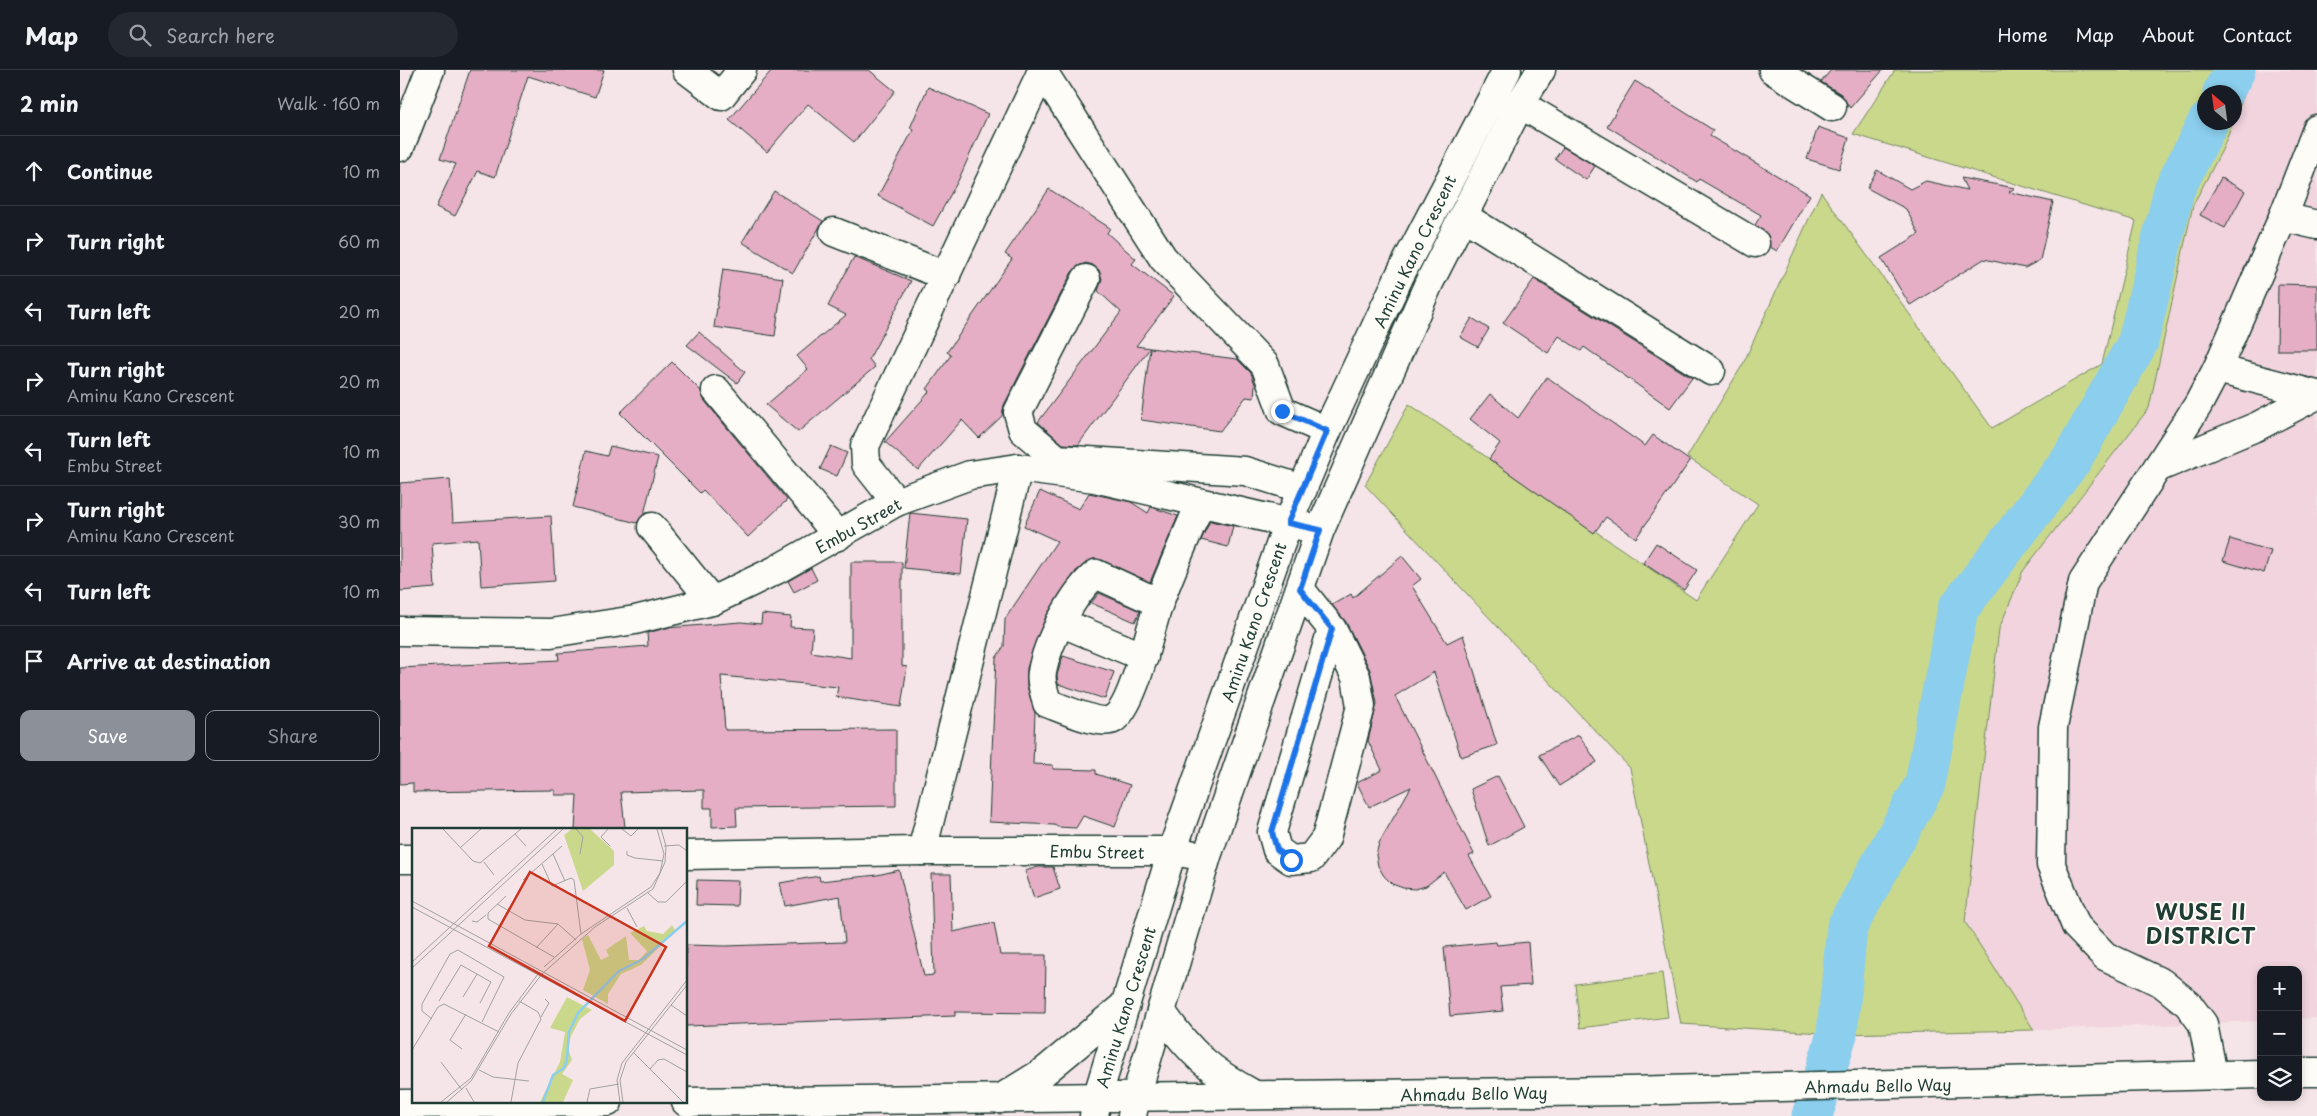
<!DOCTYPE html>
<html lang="en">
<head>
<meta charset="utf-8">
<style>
  body { margin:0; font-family:"Playpen Sans",sans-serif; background:#242831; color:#f1f3f6 }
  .controls { position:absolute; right:15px; bottom:15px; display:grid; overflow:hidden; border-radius:10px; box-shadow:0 2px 8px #0003 }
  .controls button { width:45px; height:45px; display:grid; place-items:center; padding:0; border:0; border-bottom:1px solid #363941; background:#171b24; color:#f1f3f6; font:25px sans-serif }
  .compass { position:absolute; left:1797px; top:15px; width:45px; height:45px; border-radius:50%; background:#171b24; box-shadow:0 2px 8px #0003; rotate:331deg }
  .stop { position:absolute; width:15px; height:15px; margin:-11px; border:4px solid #1a73e8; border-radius:50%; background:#fff }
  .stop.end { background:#1a73e8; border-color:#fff; box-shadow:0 1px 5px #0008 }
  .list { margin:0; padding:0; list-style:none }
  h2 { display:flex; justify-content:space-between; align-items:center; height:65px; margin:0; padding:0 20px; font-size:21px }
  h2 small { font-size:16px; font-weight:400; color:#9ea1a6 }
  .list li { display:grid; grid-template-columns:32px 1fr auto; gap:15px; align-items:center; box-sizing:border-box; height:70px; padding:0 20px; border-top:1px solid #363941 }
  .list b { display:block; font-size:19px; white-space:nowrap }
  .list p { margin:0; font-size:16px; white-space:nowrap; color:#9ea1a6 }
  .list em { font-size:16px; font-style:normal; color:#9ea1a6 }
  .actions { display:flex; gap:10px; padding:15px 20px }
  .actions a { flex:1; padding:11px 0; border:1px solid #8c9099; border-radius:10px; text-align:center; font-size:18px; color:#8c9099 }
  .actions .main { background:#8c9099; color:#fff }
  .icon { flex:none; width:28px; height:28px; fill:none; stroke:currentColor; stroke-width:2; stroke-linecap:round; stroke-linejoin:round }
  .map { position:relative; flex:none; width:1917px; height:1046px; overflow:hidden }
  header { display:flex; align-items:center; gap:30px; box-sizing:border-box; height:70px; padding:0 25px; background:#171b24; border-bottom:1px solid #363941 }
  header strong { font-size:24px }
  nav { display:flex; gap:28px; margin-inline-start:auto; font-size:18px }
  .search { width:350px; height:45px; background:#242831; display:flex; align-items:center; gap:12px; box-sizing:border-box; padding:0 18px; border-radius:28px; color:#9ea1a6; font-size:19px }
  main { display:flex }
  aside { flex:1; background:#171b24 }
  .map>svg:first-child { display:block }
  .built { fill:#f1d4de }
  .green { fill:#cad88c; stroke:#748a60 }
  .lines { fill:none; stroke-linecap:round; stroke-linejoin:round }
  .river { stroke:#8bceed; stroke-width:41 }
  .building { fill:#e5aec5; stroke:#1f3d34 }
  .minor-casing { stroke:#1f3d34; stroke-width:31 }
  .major-casing { stroke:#1f3d34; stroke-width:31 }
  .minor { stroke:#fdfcf7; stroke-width:28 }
  .major { stroke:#fdfcf7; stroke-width:28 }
  .route { stroke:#1a73e8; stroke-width:6 }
  .labels { text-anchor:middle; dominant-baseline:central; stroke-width:4; stroke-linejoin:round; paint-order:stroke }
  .street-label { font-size:16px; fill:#1f3d34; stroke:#fdfcf7 }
  .district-label { font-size:21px; font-weight:bold; letter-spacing:1px; fill:#1f3d34; stroke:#fdfcf7 }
  .inset-river { fill:none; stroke:#8bceed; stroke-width:2.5 }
  .inset-road { fill:none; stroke:#a0a2a0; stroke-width:1 }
  .view { fill:#c8321e; fill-opacity:0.15; stroke:#c8321e; stroke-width:2.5 }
  .inset-edge { fill:none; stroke:#1f3d34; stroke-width:2.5 }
</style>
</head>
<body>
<header>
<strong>Map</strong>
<div class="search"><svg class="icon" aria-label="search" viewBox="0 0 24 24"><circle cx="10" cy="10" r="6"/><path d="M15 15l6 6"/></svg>Search here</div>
<nav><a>Home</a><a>Map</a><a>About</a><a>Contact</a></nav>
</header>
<main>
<aside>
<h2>2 min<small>Walk · 160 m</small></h2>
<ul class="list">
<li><svg class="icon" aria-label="ahead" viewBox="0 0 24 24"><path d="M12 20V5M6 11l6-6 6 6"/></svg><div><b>Continue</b></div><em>10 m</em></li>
<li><svg class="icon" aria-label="right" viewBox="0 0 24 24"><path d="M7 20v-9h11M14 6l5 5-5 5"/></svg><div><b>Turn right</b></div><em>60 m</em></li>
<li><svg class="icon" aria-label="left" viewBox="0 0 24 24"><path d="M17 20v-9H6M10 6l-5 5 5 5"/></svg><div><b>Turn left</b></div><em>20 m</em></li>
<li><svg class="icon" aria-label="right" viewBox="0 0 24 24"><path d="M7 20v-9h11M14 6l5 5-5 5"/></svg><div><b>Turn right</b><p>Aminu Kano Crescent</p></div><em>20 m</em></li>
<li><svg class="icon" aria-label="left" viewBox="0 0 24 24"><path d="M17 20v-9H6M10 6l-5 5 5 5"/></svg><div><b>Turn left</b><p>Embu Street</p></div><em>10 m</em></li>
<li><svg class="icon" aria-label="right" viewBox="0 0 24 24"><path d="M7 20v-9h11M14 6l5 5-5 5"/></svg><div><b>Turn right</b><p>Aminu Kano Crescent</p></div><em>30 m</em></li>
<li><svg class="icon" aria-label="left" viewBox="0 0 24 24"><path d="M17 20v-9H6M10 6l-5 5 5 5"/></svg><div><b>Turn left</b></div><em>10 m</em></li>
<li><svg class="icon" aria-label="arrive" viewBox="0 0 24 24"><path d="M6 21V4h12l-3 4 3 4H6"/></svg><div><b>Arrive at destination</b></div></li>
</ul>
<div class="actions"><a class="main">Save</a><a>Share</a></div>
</aside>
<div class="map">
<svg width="1917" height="1046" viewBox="0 0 1917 1046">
  <rect width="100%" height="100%" fill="#f6e5e8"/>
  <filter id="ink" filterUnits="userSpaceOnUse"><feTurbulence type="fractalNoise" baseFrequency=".02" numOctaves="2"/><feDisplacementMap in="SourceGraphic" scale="10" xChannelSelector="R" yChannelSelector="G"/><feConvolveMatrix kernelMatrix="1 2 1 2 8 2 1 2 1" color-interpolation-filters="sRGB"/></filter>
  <g filter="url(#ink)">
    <polygon class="built" points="1854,0 1917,0 1917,948 1898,949 1898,900 1861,900 1861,951 1634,960 1565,852 1599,559 1623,501 1749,338 1793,135 1834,52"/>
    <g class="green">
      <polygon points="1495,0 1854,0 1835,48 1834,22 1804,22 1804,52 1833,53 1822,80 1793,135 1749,338 1623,501 1599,559 1565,852 1634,960 1437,964 1281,954 1230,698 965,415 1009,334 1296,530 1358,434 1287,387 1343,294 1421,122 1592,358 1702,294 1736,151 1453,64"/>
      <polygon points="1262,903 1268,947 1180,958 1175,914"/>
    </g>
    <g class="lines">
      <g class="river">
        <polyline points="1823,22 1835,0"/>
        <polyline points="1412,1046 1437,964 1447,857 1525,714 1558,539 1672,389 1738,272 1774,120 1808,52"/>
      </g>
    </g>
    <g class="building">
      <polygon points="70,0 204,0 195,27 128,6 95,107 78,101 55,146 36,137 56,94 40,89"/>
      <polygon points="372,0 469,0 495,21 454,72 408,34 367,82 329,50"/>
      <polygon points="1431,0 1483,0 1450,38 1441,24 1421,12"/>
      <polygon points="1235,11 1313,60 1310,66 1410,125 1377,181 1370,177 1368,165 1355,155 1361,145 1299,109 1297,112 1207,56"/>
      <polygon points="528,17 588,44 558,111 533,156 478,126 513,60 510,58"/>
      <polygon points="1418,57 1449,68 1439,99 1407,89"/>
      <polygon points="1163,77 1195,96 1186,110 1155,89"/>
      <polygon points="1477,100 1510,119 1526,111 1567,120 1561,108 1615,118 1609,122 1653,132 1640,190 1625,198 1584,189 1510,235 1481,188 1519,164 1506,139 1467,118"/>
      <polygon points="1821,108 1845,121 1825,158 1800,145"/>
      <polygon points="649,119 710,158 707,163 736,189 732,194 774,226 736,276 750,278 678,375 663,374 638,352 721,242 698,221 702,209 699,200 693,195 686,193 678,196 672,202 604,335 602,346 579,368 562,350 518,400 485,372 530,321 527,319 551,285 547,282 612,189 605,184"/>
      <polygon points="374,121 423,151 393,203 342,172"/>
      <polygon points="454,187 511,211 469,289 475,297 398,362 366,335 408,299 397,286 446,245 428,236"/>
      <polygon points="323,199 383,208 375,266 314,257"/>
      <polygon points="1134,209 1292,308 1270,338 1184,277 1181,281 1159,266 1148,283 1103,253"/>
      <polygon points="1878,214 1917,215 1917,280 1877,280"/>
      <polygon points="1072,248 1089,259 1078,277 1060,267"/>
      <polygon points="299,262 345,302 337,313 287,275"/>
      <polygon points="750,278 837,289 851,303 855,314 854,328 846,327 820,361 741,350"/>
      <polygon points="272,292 301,321 304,330 387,430 348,467 303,420 300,423 220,343"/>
      <polygon points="1147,307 1245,376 1253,365 1290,391 1236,468 1206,447 1194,463 1089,389 1100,373 1070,349 1090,324 1118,348"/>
      <polygon points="210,376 258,387 244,444 237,453 173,437 186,381 207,386"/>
      <polygon points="431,376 447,383 437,406 420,399"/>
      <polygon points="50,409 53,452 151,446 155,511 81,516 78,469 32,473 35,518 0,521 0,413"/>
      <polygon points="640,421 679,439 689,423 731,432 748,443 751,437 778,446 750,512 702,490 693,489 676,501 646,546 627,598 627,616 635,643 633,694 653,695 653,699 696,700 696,704 730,715 715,757 683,746 676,758 658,757 654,755 589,752 596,588 604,576 605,549 657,471 624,456"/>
      <polygon points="510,443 567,449 561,504 504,498"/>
      <polygon points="810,451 833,456 828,477 801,470"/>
      <polygon points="1830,469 1871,481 1864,503 1823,491"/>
      <polygon points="1256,473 1297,500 1284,520 1243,493"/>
      <polygon points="1002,486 1021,509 1012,516 1047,573 1063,565 1097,675 1061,687 1034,602 995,626 1074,784 1069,786 1091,826 1066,840 1044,802 1026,816 1015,819 1003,818 992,814 984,806 978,796 976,785 979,773 1011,717 969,737 957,713 982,700 968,671 977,633 970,600 946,552 932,535 951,524 953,528"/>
      <polygon points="451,492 502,492 502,596 507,597 501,637 436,627 438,617 321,606 325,660 496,659 496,736 336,738 337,756 312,757 312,738 304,738 304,720 221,722 225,757 175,760 177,725 155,725 155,720 13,722 13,713 0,714 0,598 159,590 158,583 248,576 247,563 266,558 341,552 361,554 362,544 391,547 390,557 413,558 411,582 451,588"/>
      <polygon points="411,498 417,510 394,522 388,511"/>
      <polygon points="699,523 740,541 735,552 691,533"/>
      <polygon points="663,586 714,602 705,629 658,614 657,605"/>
      <polygon points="1179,665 1197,692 1159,716 1139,685"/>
      <polygon points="1098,706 1124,757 1089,776 1071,719"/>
      <polygon points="638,797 653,797 660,819 634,828 625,801"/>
      <polygon points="499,800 524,906 534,905 531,804 551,804 553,862 594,853 600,885 646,885 645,943 555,942 555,946 286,956 286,875 326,876 445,872 440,826 385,836 380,813 419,806 420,811 477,805"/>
      <polygon points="297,810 338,811 337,836 296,835"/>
      <polygon points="1096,872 1097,875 1128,872 1131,915 1100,917 1103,941 1050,946 1044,877"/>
    </g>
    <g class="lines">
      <g class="minor-casing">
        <g id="minor">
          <polyline points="287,0 321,26 342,0"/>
          <polyline points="642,0 763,188 865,295 882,341 927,361"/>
          <polyline points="1373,0 1432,37"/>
          <polyline points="1120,34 1355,173"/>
          <polyline points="0,77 30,0"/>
          <polyline points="1063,146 1311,301"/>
          <polyline points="1883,147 1917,155"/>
          <polyline points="434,162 546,206"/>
          <polyline points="686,209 618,342 623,360 657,389 845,401 903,419"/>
          <polyline points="1817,299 1917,325"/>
          <polyline points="316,320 438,466"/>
          <polyline points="1757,398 1858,356 1917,325"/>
          <polyline points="496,432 466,394 465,376 642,1"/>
          <polyline points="252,457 312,531"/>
          <polyline points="900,519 932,559 956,607 961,636 926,768 911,788 891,790 877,780 872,762 932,559"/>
          <path d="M 759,533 L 696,504 C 673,522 647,573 642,602 C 640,611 645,624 647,633 C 661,638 700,656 713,649 C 734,637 750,558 759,533 C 771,500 786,467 800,434"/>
          <polyline points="660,552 744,587"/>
          <polyline points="0,561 151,563 235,550 312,531 376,500 496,432 570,405 618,398 695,408 906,457"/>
          <polyline points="522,781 618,398"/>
          <polyline points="286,785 522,781 772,781 790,784"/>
          <polyline points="0,789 14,789"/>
          <polyline points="1813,1005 1803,954 1788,934 1762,913 1705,886 1676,856 1651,795 1653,657 1683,512 1798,335 1817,299 1883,147 1917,59"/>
          <polyline points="694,1046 697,1028 772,781 888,453 927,361 1000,205 1107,0"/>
          <polyline points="732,1046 736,1026 807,786 920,460 1029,213 1120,34 1141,0"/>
        </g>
      </g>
      <g class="major-casing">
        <g id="major">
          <path d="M 761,941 C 789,982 810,1001 853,1024"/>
          <polyline points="1898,1002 1917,1002"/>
          <polyline points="600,1029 645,1001 726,934"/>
          <polyline points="286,1032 1228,1021 1861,1004"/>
          <polyline points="0,1034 208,1032"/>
        </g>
      </g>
      <use href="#minor" class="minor"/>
      <use href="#major" class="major"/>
    </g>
  </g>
  <g class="lines" filter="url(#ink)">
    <polyline class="route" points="882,341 927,361 888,453 920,460 900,519 932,559 872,762 877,780 891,790"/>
  </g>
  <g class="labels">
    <g class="street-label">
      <text transform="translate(1014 181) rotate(-64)">Aminu Kano Crescent</text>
      <text transform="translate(458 455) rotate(-29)">Embu Street</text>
      <text transform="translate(853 552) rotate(-71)">Aminu Kano Crescent</text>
      <text transform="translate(697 781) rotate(1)">Embu Street</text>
      <text transform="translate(725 937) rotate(-73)">Aminu Kano Crescent</text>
      <text transform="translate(1478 1015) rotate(-1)">Ahmadu Bello Way</text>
      <text transform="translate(1074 1023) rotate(-1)">Ahmadu Bello Way</text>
    </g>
    <g class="district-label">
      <text x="1801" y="841">WUSE II<tspan x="1801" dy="24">DISTRICT</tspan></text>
    </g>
  </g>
  <g transform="translate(12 758)">
    <rect width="275" height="275" fill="#f6e5e8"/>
    <path d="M 160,1 L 178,1 L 202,23 L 202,37 L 171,63 L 152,7 ZM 275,92 L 229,137 L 209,146 L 196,166 L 196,176 L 171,162 L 178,142 L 170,111 L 176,107 L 189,132 L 197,128 L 194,122 L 214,108 L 217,132 L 227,132 L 235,123 L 218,105 L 232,98 L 235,103 L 251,106 L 260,97 L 263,102 ZM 155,169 L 180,182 L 168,191 L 159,208 L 156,220 L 160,232 L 150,246 L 161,252 L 151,274 L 128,274 L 148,234 L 153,204 L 138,200 Z" fill="#cad88c"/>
    <path class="inset-river" d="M 131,274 L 141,247 L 152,240 L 155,232 L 157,204 L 166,185 L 207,143 L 231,131 L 275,93"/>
    <path class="inset-road" d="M 31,1 L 61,33 L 68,35 L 109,1M 164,1 L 171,9 L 168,26M 196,1 L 189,9 L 198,18M 210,1 L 219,8 L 226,1M 103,6 L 114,18M 252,18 L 267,17 L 275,23M 48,20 L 69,1M 215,23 L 215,27 L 223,30 L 251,33M 141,26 L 153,53M 72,34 L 82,47M 130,36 L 140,58 L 159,50 L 162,52 L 169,106M 111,52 L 150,18M 235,64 L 246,74 L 254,74 L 275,53M 94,68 L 76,85 L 76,91 L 142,129M 0,73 L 275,222M 85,76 L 113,92 L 146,96 L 164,112M 0,79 L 275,227M 215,80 L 225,99M 60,93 L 65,94 L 74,87M 124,120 L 146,96M 0,134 L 145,1M 132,139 L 169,106 L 239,59 L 248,45 L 252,26 L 245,1M 0,140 L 151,1M 51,169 L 65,146M 27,173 L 49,137 L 79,154 L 68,175M 259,177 L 275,188M 129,189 L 137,175 L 133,171M 20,191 L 10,183 L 10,176 L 38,126 L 46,122 L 92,149 L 70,194M 50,221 L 38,212 L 54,186M 0,222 L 26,179 L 32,176 L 87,204M 221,224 L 271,274M 29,234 L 50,262M 238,241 L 246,232 L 252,231 L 275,244M 67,242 L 81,249 L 117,253M 54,260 L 62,274M 29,274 L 59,250 L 97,185 L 126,146M 35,274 L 59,253 L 99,186 L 130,146 L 183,99 L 241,61 L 253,34 L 254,18 L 249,1M 99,274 L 106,235 L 129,191 L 126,184 L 107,173M 175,274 L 178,261 L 207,256M 208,274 L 205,252 L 210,235 L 275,152M 211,274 L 208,252 L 214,234 L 275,157"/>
    <path class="view" d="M 118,44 L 254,119 L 213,193 L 77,118 Z"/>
    <rect width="275" height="275" class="inset-edge"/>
  </g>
</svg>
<div class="controls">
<button>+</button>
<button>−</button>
<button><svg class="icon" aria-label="layers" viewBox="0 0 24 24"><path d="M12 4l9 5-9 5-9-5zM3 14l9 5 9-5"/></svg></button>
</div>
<svg class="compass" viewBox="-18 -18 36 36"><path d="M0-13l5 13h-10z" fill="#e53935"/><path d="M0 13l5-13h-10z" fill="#9ea1a6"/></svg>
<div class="stop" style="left:891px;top:790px"></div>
<div class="stop end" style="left:882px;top:341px"></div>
</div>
</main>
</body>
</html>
